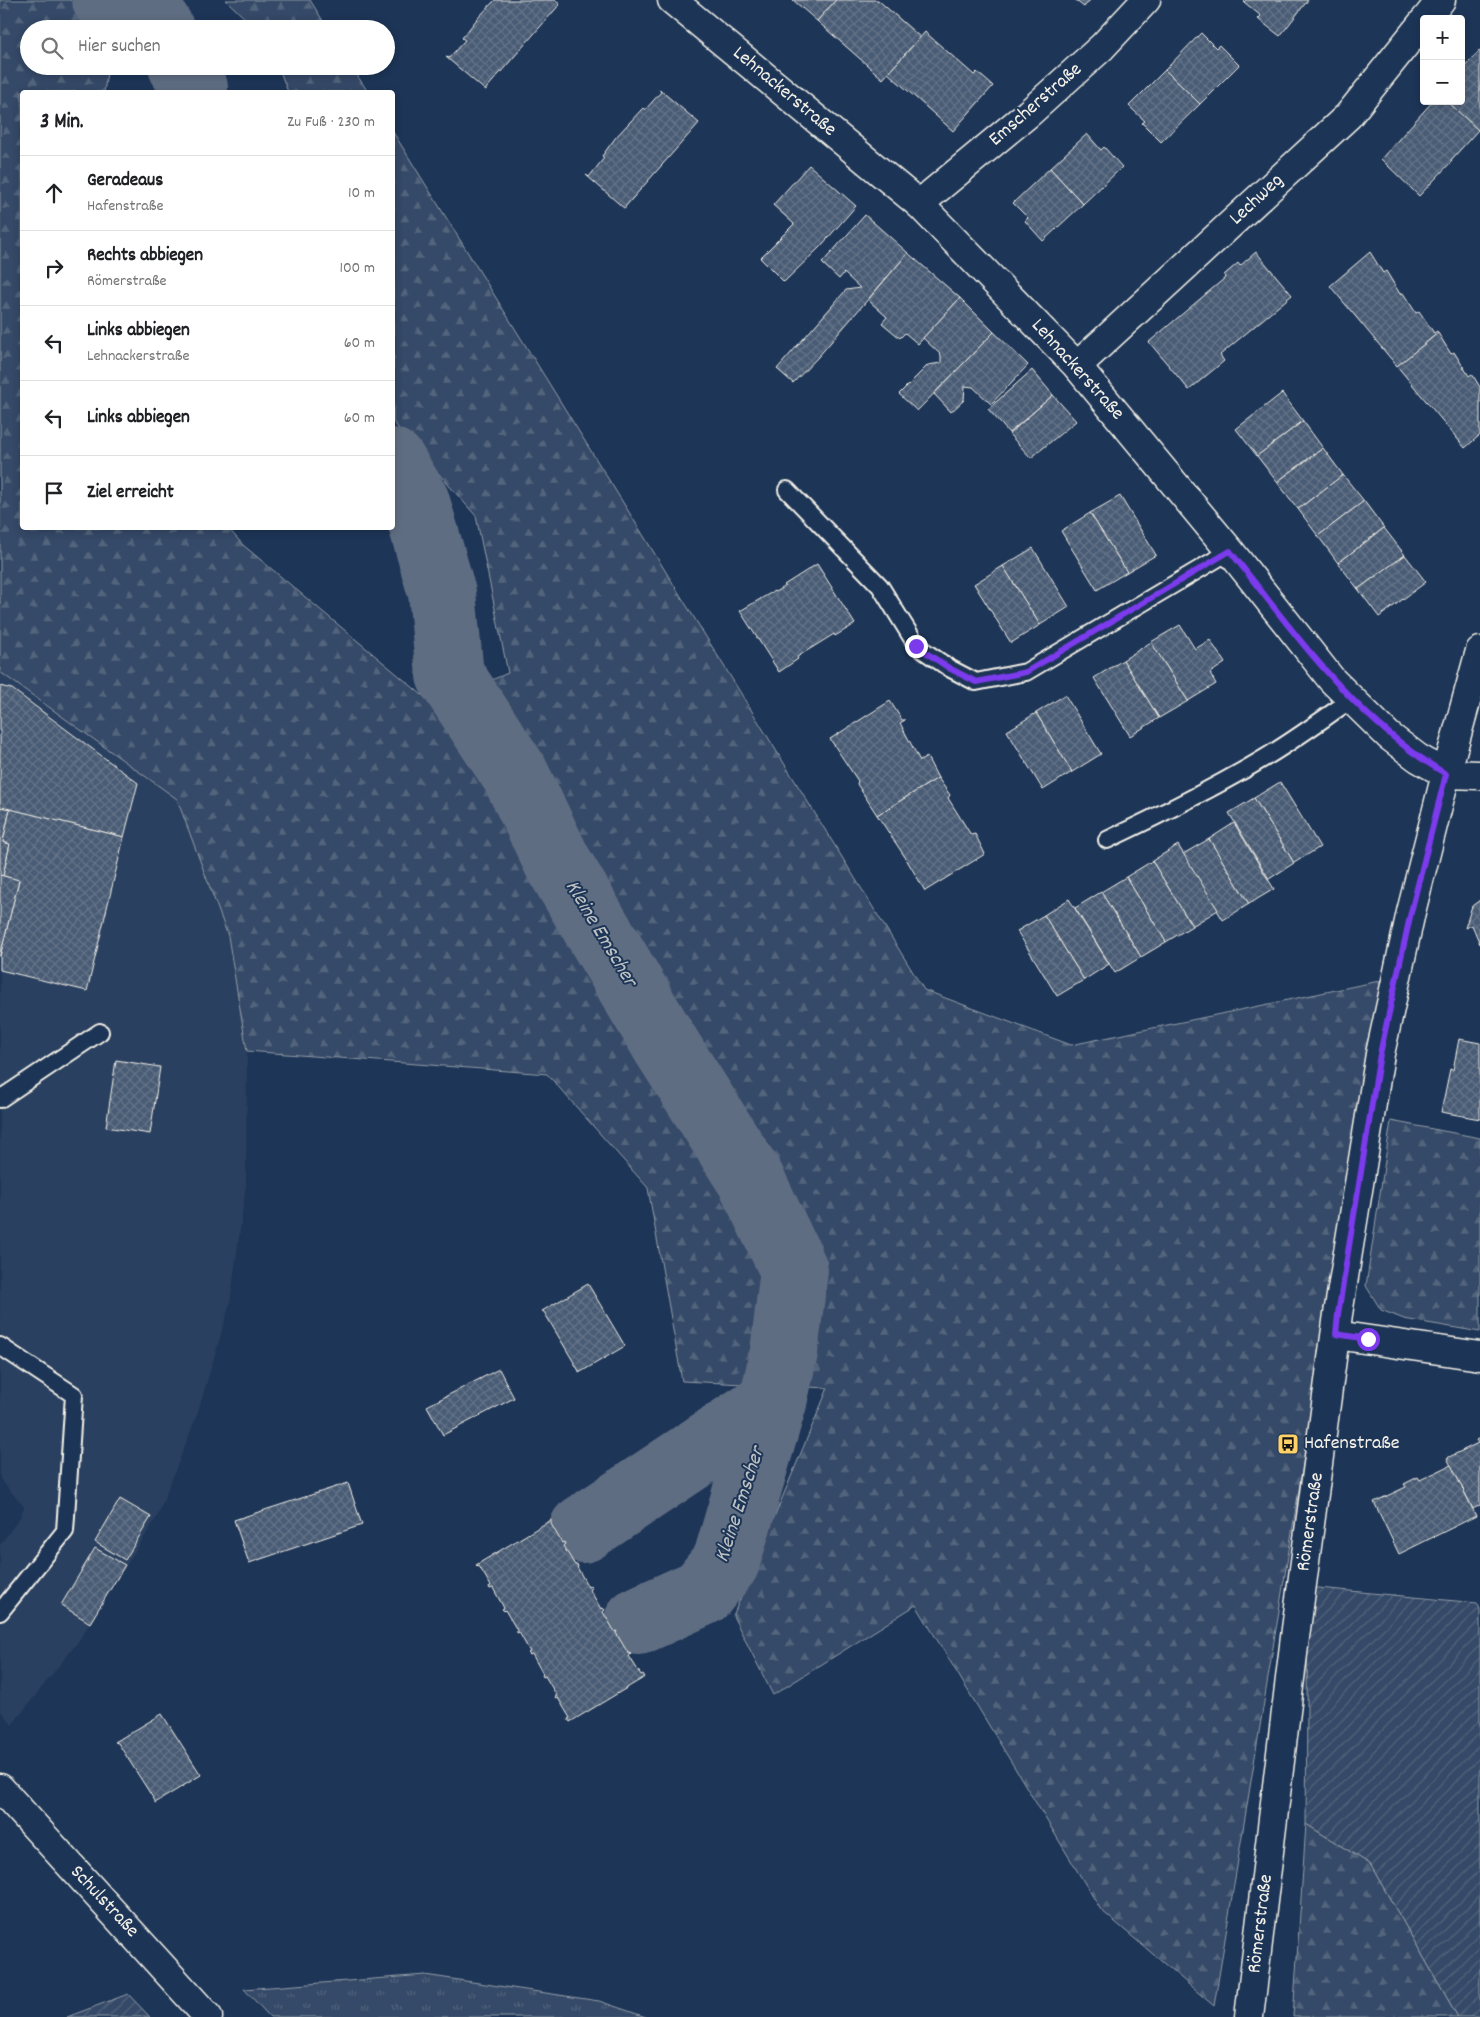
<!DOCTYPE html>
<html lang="de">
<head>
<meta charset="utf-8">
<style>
  body { margin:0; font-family:Dekko,sans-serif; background:#f2f2f2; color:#202124 }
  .controls { position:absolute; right:15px; top:15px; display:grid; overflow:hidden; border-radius:5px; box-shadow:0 2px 8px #0003 }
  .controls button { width:45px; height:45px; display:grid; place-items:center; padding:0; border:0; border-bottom:1px solid #e0e0e0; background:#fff; color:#202124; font:25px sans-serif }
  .stop { position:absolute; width:15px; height:15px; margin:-11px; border:4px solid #7c3aed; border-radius:50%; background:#fff }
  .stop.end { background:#7c3aed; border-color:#fff; box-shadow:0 1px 5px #0008 }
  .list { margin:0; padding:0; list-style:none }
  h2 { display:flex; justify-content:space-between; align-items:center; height:65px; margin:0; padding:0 20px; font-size:21px }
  h2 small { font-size:16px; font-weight:400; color:#757577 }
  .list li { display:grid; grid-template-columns:32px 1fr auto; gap:15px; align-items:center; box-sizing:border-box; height:75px; padding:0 20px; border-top:1px solid #e0e0e0 }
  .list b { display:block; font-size:19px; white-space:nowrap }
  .list p { margin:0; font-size:16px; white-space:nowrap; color:#757577 }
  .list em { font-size:16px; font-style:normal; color:#757577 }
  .icon { flex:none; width:28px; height:28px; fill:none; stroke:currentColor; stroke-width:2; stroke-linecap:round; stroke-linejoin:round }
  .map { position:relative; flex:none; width:1480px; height:2017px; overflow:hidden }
  .search { position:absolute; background:#fff; box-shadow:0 2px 8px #0003; left:20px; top:20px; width:375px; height:55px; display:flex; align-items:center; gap:12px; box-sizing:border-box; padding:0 18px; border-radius:28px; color:#757577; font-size:19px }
  .panel { position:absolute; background:#fff; box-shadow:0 2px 8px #0003; left:20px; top:90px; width:375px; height:440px; border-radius:5px }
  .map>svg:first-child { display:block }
  .built { fill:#2a4060 }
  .grass { fill:url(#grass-tufts); stroke:#949ea8 }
  .forest { fill:url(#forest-firs); stroke:#949ea8 }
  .garden { fill:url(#garden-furrows); stroke:#949ea8 }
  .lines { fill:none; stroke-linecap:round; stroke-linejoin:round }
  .river { stroke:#5e6d82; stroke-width:68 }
  .building { fill:url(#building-cross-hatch); stroke:#f4f1e8 }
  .service-casing { stroke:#f4f1e8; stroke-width:20 }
  .minor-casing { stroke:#f4f1e8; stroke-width:31 }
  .tertiary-casing { stroke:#f4f1e8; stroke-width:31 }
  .service { stroke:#1d3557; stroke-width:16 }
  .minor { stroke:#1d3557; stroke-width:28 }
  .tertiary { stroke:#1d3557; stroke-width:28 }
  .route { stroke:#7c3aed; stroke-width:6 }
  .labels { text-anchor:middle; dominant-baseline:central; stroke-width:4; stroke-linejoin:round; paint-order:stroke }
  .street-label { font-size:20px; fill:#f4f1e8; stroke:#1d3557 }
  .poi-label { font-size:20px; fill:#f4f1e8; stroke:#1d3557; text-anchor:start }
  .water-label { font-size:21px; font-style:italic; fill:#c0c3c4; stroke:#1d3557 }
</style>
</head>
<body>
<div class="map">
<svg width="1480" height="2017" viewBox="0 0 1480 2017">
  <defs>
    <pattern id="grass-tufts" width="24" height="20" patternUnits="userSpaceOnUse" patternTransform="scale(1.25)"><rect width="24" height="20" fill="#354a67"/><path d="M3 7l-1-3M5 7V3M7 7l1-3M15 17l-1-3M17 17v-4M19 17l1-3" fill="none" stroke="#53657d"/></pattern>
    <pattern id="forest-firs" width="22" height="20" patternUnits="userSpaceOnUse" patternTransform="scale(1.25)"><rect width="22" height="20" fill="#354a67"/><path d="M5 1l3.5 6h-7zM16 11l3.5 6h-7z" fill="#53657d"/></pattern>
    <pattern id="garden-furrows" width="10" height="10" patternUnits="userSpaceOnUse" patternTransform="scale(1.25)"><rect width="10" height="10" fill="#354a67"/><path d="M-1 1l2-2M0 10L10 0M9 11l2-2" fill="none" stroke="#53657d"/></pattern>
    <pattern id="building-cross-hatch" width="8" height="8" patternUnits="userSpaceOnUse" patternTransform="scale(1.25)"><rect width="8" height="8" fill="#485b74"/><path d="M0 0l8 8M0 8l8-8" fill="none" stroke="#637388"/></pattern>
  </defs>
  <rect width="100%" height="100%" fill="#1d3557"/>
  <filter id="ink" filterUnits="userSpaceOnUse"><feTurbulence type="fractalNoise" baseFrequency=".02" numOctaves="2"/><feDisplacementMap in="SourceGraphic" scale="10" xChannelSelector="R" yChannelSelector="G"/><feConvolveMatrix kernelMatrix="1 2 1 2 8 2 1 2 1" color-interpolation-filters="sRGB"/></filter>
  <g filter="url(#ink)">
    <polygon class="built" points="0,672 177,799 228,936 247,1051 246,1185 230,1304 197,1415 157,1517 78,1642 12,1725 0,1710 0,1545 20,1517 24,1507 0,1479"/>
    <polygon class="grass" points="425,1975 599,2001 646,2017 270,2017 244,1989"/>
    <g class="forest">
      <polygon points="0,0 70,0 105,29 29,29 29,66 108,66 104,92 22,92 22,528 228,528 243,545 434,705 508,673 476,516 393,422 393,132 640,530 924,990 1071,1045 1384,980 1366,1047 1326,1325 1214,2006 1101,1910 916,1605 773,1695 733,1616 828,1388 682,1381 648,1188 547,1074 247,1051 228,936 177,799 0,672"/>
      <polygon points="226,0 310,0 328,29 256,29"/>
      <polygon points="278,66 351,66 368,92 288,92"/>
      <polygon points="1391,1121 1480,1138 1480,1332 1404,1319 1381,1310 1366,1286"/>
      <polygon points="1306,1824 1370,1864 1458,2017 1293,2017"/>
    </g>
    <g class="garden">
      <polygon points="1308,1587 1477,1603 1480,1609 1480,2017 1458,2017 1370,1864 1306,1824"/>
      <polygon points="128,1994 150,2017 67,2017"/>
    </g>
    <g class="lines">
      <g class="river">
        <polyline points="106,0 154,19 160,29"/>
        <polyline points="182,66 194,88 194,92"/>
        <polyline points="392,462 416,502 442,593 450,675 515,774 557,861 665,1044 751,1180 794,1270 784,1352 773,1402 726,1562 702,1592 638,1621"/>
        <polyline points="583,1529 773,1402"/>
      </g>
    </g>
    <g class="building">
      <polygon points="495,0 555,0 560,4 486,89 486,91 446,57 449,58 465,40 462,38 477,19"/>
      <polygon points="793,0 836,0 817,21"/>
      <polygon points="836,0 878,0 920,37 883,79 817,21"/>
      <polygon points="1075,0 1090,0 1084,7"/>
      <polygon points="1246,0 1308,0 1280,36 1258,19 1261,16 1244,2"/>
      <polygon points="925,32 974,75 977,72 993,86 953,131 888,73"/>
      <polygon points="1201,33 1216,48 1219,45 1239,65 1200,104 1165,70"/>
      <polygon points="1480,50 1480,128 1478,130 1447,101 1461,101 1461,71"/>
      <polygon points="1165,70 1200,104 1161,142 1142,123 1145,121 1129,106"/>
      <polygon points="659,89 699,123 625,207 625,209 586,175 589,177 604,158 602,156 616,137 643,108 645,110 661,92"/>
      <polygon points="1433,101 1447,101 1478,130 1451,160 1452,161 1419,196 1381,159"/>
      <polygon points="1087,134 1101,150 1104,147 1122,167 1083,204 1050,168"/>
      <polygon points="809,165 856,206 820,247 784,282 760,258 794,224 773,205"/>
      <polygon points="1050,168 1083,204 1043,241 1025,221 1028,218 1013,203"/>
      <polygon points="865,215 908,253 818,357 793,383 777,369 846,290 860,288 844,273 839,279 822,263"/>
      <polygon points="1256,252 1292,295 1220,355 1224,361 1189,390 1149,342 1225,278 1224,275 1238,263 1240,266"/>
      <polygon points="1370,252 1383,273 1386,271 1400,294 1403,293 1416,313 1419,311 1434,333 1437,331 1438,333 1397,366 1330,286"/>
      <polygon points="908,253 960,298 918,344 905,333 900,338 882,323 887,317 868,300"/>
      <polygon points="960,298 994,332 917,411 899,394 928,365 941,363 941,355 923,338"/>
      <polygon points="994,332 1028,365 991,404 973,387 965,386 964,400 951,412 934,394"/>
      <polygon points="1438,333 1451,354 1454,352 1469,376 1472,374 1480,387 1480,435 1465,448 1397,366"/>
      <polygon points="1032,370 1053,395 1009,433 988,409"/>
      <polygon points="1282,393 1303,421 1257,456 1236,429"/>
      <polygon points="1053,395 1076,421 1031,458 1009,434"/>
      <polygon points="1303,421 1323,448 1277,482 1257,456"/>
      <polygon points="1323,448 1343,475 1298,509 1277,482"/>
      <polygon points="1343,475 1364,501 1318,536 1298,509"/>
      <polygon points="1120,496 1156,555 1127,572 1090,513"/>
      <polygon points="1364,501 1384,528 1338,563 1318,536"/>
      <polygon points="1090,513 1127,572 1097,590 1061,531"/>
      <polygon points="1384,528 1405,555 1358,589 1338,563"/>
      <polygon points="1033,548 1069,607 1040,625 1003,566"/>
      <polygon points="1405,555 1426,582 1379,617 1358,589"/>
      <polygon points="817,564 855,624 835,636 834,634 797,657 798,659 779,672 740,611 774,591 775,592 785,586 784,585"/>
      <polygon points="1003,566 1040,625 1011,643 974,584"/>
      <polygon points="1180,625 1195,649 1210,640 1225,663 1210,673 1216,684 1188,701 1151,642"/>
      <polygon points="1151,642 1188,701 1159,718 1123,660"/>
      <polygon points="1123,660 1159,718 1130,736 1094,678"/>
      <polygon points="0,686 12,689 138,783 124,837 0,807"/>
      <polygon points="1065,695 1101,754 1072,772 1036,713"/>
      <polygon points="890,701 902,720 905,720 900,723 920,761 927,757 938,778 877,815 857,784 858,781 830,739"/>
      <polygon points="1036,713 1072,772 1043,790 1007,731"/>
      <polygon points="938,778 950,795 948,798 971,835 975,834 985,854 925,891 905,857 877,815"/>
      <polygon points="1280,782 1320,847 1294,863 1254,798"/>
      <polygon points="1254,798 1294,863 1269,879 1229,813"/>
      <polygon points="0,807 10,809 3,842 10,844 3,876 0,875"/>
      <polygon points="10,809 124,837 87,991 0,970 0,956 19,880 3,876 10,844 3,842"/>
      <polygon points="1234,823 1274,889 1249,904 1209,839"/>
      <polygon points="1209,839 1249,904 1223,920 1183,854"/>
      <polygon points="1178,845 1218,910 1192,926 1152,861"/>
      <polygon points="1152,861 1192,926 1166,942 1126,877"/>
      <polygon points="0,875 19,880 0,956"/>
      <polygon points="1126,877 1166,942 1141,957 1101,892"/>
      <polygon points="1101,892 1141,957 1115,973 1075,908"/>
      <polygon points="1069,899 1109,964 1084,980 1044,915"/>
      <polygon points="1480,900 1480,944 1472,925 1465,928 1472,906"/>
      <polygon points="1044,915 1084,980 1057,996 1017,931"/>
      <polygon points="1459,1039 1480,1043 1480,1119 1441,1112 1450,1069 1453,1070"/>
      <polygon points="116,1060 160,1067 150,1134 106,1127"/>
      <polygon points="588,1284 625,1346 579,1373 579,1371 544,1312 542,1311"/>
      <polygon points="499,1369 514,1398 443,1435 427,1406"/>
      <polygon points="1480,1438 1480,1505 1473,1509 1447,1458 1478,1443 1476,1440"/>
      <polygon points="1451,1465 1476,1516 1399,1554 1374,1502 1406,1487 1404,1484 1418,1477 1420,1480"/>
      <polygon points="348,1483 362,1525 249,1563 234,1520"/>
      <polygon points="120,1499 151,1517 125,1560 95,1542"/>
      <polygon points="551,1520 551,1524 562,1543 564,1542 565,1544 563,1546 575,1565 577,1564 578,1567 577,1567 588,1587 590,1586 592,1588 590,1590 601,1609 603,1608 605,1610 603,1612 615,1632 617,1631 616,1633 628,1653 631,1654 629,1656 641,1675 643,1674 645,1677 570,1722 568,1719 570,1718 558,1698 556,1699 555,1697 557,1696 545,1676 543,1677 542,1675 543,1674 532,1654 530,1655 528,1653 530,1652 519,1632 517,1633 517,1630 505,1610 504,1611 502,1609 504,1608 493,1588 490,1589 489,1587 491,1586 479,1566 478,1567 476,1565"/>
      <polygon points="95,1548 125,1565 90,1623 61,1605"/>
      <polygon points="162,1714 201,1775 155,1803 155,1801 118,1743 115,1742"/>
    </g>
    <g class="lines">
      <g class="service-casing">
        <g id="service">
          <polyline points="787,490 880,586 917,646 949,668 976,682 1026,672 1230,551"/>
          <path d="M 1107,840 C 1162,814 1215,788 1266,757 C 1296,739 1324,718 1352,699"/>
          <polyline points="0,1099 100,1032"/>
          <polyline points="0,1346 74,1395 65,1531 0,1612"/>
        </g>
      </g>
      <g class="minor-casing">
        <g id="minor">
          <polyline points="672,0 919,204 1077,366 1230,551 1332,680 1389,736 1418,758 1446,774 1480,775"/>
          <polyline points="1426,19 1441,0"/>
          <polyline points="919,204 1029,113 1102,47 1146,0"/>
          <polyline points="1077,366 1348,116 1424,21"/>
          <polyline points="1336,1335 1480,1356"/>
          <polyline points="0,1788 208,2017"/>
        </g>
      </g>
      <g class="tertiary-casing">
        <polyline id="tertiary" points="1249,2017 1296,1629 1338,1314 1380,1054 1411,912 1446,774 1480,651"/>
      </g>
      <use href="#service" class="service"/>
      <use href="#minor" class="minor"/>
      <use href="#tertiary" class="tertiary"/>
    </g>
  </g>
  <g class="lines" filter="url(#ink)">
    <path class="route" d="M 916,646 L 949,668 L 976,682 L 1026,672 L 1230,551 C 1294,632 1355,721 1446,774 L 1411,912 L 1380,1054 L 1338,1314 L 1336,1334 L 1368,1339"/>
  </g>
  <defs>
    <g id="bus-square" transform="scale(1.125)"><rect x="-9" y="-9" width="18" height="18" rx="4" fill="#ffd166" stroke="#1d3557"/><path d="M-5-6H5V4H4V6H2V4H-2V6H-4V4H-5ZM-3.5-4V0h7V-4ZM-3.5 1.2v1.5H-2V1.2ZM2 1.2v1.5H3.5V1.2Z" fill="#111"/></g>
  </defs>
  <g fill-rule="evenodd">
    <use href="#bus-square" x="1288" y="1444"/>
  </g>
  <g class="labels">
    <g class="street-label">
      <text transform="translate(784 92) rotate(40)">Lehnackerstraße</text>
      <text transform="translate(1036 105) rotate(-41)">Emscherstraße</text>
      <text transform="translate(1257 200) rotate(-43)">Lechweg</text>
      <text transform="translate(1077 370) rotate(48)">Lehnackerstraße</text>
      <text transform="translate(1311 1522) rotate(-82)">Römerstraße</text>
      <text transform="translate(104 1902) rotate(47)">Schulstraße</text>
      <text transform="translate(1261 1924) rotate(-83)">Römerstraße</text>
    </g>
    <g class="poi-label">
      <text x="1304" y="1444">Hafenstraße</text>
    </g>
    <g class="water-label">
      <text transform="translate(600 934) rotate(59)">Kleine Emscher</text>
      <text transform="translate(741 1505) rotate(-72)">Kleine Emscher</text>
    </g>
  </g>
</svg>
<div class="controls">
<button>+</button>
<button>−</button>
</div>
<div class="stop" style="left:1368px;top:1339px"></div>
<div class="stop end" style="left:916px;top:646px"></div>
<div class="search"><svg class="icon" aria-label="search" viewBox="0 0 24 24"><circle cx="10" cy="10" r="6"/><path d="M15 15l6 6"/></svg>Hier suchen</div>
<section class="panel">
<h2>3 Min.<small>Zu Fuß · 230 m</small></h2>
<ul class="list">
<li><svg class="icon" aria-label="ahead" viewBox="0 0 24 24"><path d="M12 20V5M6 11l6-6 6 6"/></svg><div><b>Geradeaus</b><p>Hafenstraße</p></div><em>10 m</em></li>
<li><svg class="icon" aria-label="right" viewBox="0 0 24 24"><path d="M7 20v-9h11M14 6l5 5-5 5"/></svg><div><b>Rechts abbiegen</b><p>Römerstraße</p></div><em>100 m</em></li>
<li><svg class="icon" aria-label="left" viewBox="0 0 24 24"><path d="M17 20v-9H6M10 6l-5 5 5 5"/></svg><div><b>Links abbiegen</b><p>Lehnackerstraße</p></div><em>60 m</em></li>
<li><svg class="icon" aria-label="left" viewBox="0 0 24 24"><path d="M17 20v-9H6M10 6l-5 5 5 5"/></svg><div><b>Links abbiegen</b></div><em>60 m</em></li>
<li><svg class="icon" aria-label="arrive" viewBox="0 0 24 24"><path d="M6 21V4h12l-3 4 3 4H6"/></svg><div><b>Ziel erreicht</b></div></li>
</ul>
</section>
</div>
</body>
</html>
